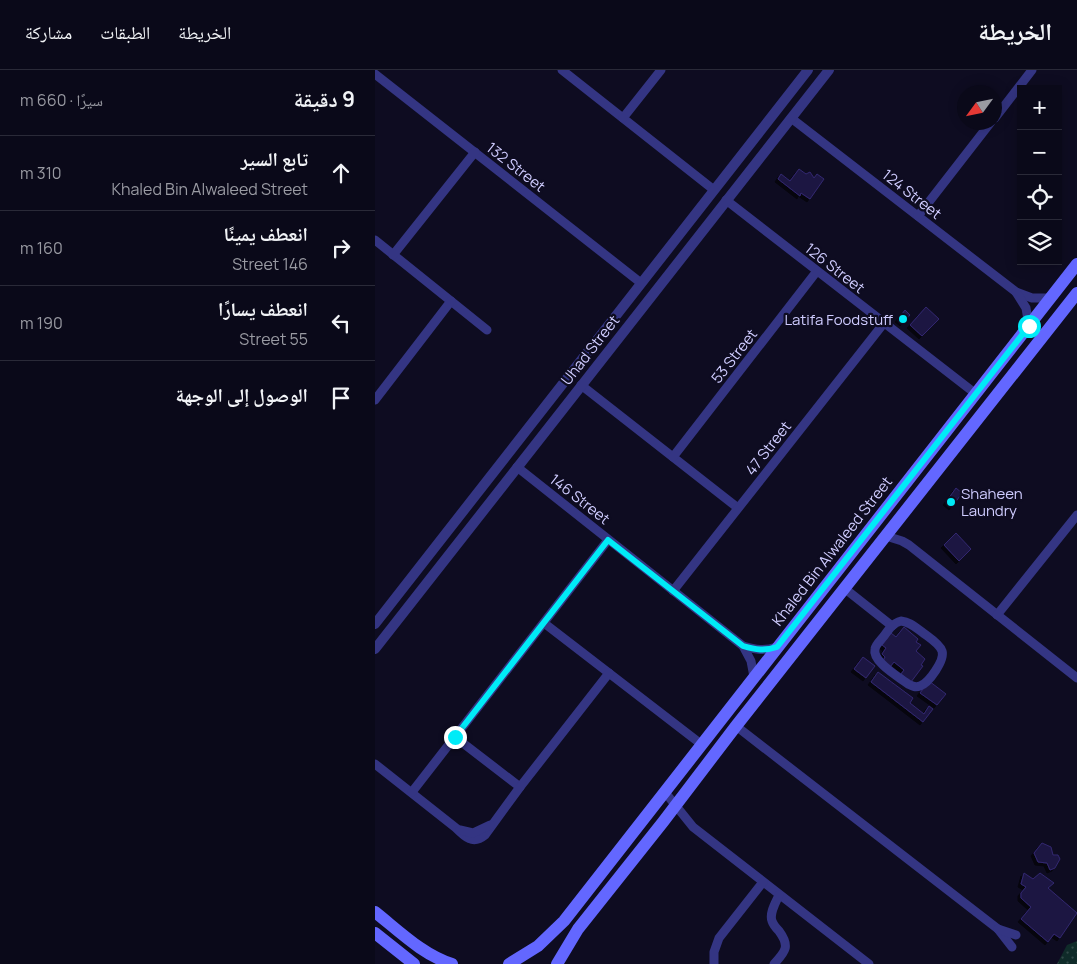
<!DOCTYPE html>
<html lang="ar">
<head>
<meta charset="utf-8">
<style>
  body { margin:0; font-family:Manrope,"Noto Naskh Arabic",sans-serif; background:#131222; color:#f1f3f6; direction:rtl }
  .controls { position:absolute; right:15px; top:15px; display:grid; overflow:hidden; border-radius:0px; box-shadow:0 2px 12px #0003 }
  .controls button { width:45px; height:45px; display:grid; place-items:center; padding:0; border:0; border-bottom:1px solid #2a2a38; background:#0a0919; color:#f1f3f6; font:25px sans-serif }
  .compass { position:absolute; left:582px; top:15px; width:45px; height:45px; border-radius:50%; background:#0a0919; box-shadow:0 2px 12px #0003; rotate:237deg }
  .stop { position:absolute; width:15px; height:15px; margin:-11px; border:4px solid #00ebf7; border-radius:50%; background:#fff }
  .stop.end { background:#00ebf7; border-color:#fff; box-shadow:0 1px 5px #0008 }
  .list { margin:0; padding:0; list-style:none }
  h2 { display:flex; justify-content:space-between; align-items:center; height:65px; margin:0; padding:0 20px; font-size:21px }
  h2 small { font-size:16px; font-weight:400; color:#999aa2 }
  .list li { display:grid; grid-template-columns:32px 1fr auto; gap:15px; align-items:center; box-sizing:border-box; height:75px; padding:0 20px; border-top:1px solid #2a2a38 }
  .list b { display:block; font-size:19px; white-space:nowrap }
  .list p { margin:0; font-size:16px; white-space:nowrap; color:#999aa2 }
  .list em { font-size:16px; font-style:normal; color:#999aa2 }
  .icon { flex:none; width:28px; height:28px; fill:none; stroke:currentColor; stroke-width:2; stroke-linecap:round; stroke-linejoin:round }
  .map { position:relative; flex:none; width:702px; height:894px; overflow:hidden; direction:ltr }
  header { display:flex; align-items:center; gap:30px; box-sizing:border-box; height:70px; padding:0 25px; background:#0a0919; border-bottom:1px solid #2a2a38 }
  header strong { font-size:24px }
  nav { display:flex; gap:28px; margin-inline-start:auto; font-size:18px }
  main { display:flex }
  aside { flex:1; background:#0a0919 }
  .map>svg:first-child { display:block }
  .grass { fill:url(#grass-dots) }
  .building { fill:#1e1743; stroke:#322870; filter:url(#shadow) }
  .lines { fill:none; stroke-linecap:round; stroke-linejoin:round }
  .minor { stroke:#343583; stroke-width:9 }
  .tertiary { stroke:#343583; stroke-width:10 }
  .secondary { stroke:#6367ff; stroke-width:12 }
  .route { stroke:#00ebf7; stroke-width:6 }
  .poi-dot { fill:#00ebf7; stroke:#0e0c21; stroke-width:2 }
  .labels { text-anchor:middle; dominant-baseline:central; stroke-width:4.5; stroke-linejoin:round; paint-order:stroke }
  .street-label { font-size:15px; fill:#cfccff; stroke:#0e0c21 }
  .poi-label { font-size:15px; fill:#cfccff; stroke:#0e0c21; text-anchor:end }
</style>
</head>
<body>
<header>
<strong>الخريطة</strong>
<nav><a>الخريطة</a><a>الطبقات</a><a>مشاركة</a></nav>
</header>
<main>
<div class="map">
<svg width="702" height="894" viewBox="0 0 702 894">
  <defs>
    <pattern id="grass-dots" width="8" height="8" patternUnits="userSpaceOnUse" patternTransform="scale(1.25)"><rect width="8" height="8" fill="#0f2b29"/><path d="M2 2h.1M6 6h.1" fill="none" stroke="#314949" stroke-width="1.8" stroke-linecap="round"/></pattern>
    <filter id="shadow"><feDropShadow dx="-3" dy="3" stdDeviation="0" flood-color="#0009"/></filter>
  </defs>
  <rect width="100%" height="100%" fill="#0e0c21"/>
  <polygon class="grass" points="702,871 702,894 682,894 692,875"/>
  <g class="building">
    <polygon points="424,99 431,104 435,102 439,108 442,104 449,109 435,129 426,123 425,126 403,109 406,104 415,111"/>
    <polygon points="551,237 564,249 547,266 535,255"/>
    <polygon points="530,240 535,245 528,253 523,249"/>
    <polygon points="581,418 587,423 577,437 571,432"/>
    <polygon points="581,463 596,479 584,491 569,475"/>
    <polygon points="529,557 543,569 541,572 546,575 541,581 550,589 546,595 548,596 536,612 526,604 529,600 519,592 515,597 508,591 510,587 507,584 511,578 507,575 516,563 521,567"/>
    <polygon points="488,587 500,596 491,608 479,599"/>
    <polygon points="503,602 538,628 535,633 549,644 554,636 558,639 548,652 496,612"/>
    <polygon points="554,611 571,624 562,635 545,623"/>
    <polygon points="667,773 676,777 678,785 683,785 685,789 680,798 675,800 672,793 663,792 659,783"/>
    <polygon points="649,803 658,809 665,803 679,813 673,818 702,843 685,868 679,864 673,872 646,849 656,837 646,828 646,823 651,817 646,814"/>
  </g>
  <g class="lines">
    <g class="minor">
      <polyline points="187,0 339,120"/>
      <polyline points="0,4 266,213"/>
      <polyline points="248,48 286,0"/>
      <polyline points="416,48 641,222 657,228 676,228"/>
      <polyline points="620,48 657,0"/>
      <polyline points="351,130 601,324"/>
      <polyline points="543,146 616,52"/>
      <polyline points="0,170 112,260"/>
      <polyline points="18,185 100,82"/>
      <polyline points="641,222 651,238 654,256"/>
      <polyline points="206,315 363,438"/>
      <polyline points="0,330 76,231"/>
      <polyline points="298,387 442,201"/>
      <path d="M 142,397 L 368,576 C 381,580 390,581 402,577"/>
      <polyline points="511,466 527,471 534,475 702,608"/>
      <polyline points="469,518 517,556"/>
      <polyline points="298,521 509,253"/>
      <polyline points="622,545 702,445"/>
      <path d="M 526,551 C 535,552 540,557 547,562 C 553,567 564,573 567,581 C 570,590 554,613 545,616 C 540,618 537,616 533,614 C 524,607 497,592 500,579 C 501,574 506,570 509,566 C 514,559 518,553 526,551 Z"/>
      <polyline points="169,553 326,674"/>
      <polyline points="368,576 376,591 379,607"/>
      <polyline points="361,656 623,859 637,877"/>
      <polyline points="80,667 145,717"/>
      <path d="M 0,694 L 81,758 C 90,767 98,775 110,765 L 145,717 L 234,603"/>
      <polyline points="289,721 318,757 494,894"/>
      <polyline points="37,722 233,470"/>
      <polyline points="85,760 98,763 115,755"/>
      <polyline points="623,859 641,865"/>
      <polyline points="339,894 339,882 344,868 388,812"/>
      <path d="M 399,894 C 411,881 415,876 404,861 C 401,858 398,854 397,851 C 394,843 401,832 404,825"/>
    </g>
    <g class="tertiary">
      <polyline points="0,554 433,0"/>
      <polyline points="0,579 454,0"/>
    </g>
    <g class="secondary">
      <path d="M 0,842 C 24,861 48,885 77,894"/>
      <polyline points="0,863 39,894"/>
      <polyline points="134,894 163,876 189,851 702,194"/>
      <polyline points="182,894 203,859 288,752 361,656 702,223"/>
    </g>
  </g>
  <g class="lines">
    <path class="route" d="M 80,667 L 233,470 L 368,576 C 381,580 390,581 402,577 L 654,256"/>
  </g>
  <g class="poi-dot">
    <circle cx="528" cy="249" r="5"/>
    <circle cx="576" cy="432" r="5"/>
  </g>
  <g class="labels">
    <g class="street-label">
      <text transform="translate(141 97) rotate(38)">132 Street</text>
      <text transform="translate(537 124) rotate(38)">124 Street</text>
      <text transform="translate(460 198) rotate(38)">126 Street</text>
      <text transform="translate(215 280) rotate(-52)">Uhad Street</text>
      <text transform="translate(359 286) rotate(-52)">53 Street</text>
      <text transform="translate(393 378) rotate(-52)">47 Street</text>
      <text transform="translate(205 429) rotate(38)">146 Street</text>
      <text transform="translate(457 481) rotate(-52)">Khaled Bin Alwaleed Street</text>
    </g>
    <g class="poi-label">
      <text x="518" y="249">Latifa Foodstuff</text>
      <text x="586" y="423" text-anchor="start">Shaheen<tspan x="586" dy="17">Laundry</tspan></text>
    </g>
  </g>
</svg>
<div class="controls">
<button>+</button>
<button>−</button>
<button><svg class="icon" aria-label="locate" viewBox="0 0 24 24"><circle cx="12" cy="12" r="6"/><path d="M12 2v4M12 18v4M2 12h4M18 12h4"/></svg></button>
<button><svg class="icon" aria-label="layers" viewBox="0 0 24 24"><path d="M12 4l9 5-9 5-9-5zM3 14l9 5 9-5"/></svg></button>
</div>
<svg class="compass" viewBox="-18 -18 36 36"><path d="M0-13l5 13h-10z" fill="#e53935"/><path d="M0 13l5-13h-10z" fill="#999aa2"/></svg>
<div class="stop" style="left:654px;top:256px"></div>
<div class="stop end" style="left:80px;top:667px"></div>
</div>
<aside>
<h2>9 دقيقة<small>سيرًا · 660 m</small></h2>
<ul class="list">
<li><svg class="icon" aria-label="ahead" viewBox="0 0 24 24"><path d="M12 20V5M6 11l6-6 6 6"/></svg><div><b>تابع السير</b><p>Khaled Bin Alwaleed Street</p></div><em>310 m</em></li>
<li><svg class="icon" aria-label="right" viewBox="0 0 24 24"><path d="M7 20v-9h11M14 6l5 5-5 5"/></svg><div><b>انعطف يمينًا</b><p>146 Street</p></div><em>160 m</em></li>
<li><svg class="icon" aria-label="left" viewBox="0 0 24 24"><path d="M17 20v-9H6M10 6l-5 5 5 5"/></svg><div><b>انعطف يسارًا</b><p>55 Street</p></div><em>190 m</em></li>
<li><svg class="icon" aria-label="arrive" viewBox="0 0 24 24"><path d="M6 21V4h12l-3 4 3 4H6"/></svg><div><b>الوصول إلى الوجهة</b></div></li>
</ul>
</aside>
</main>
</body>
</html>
